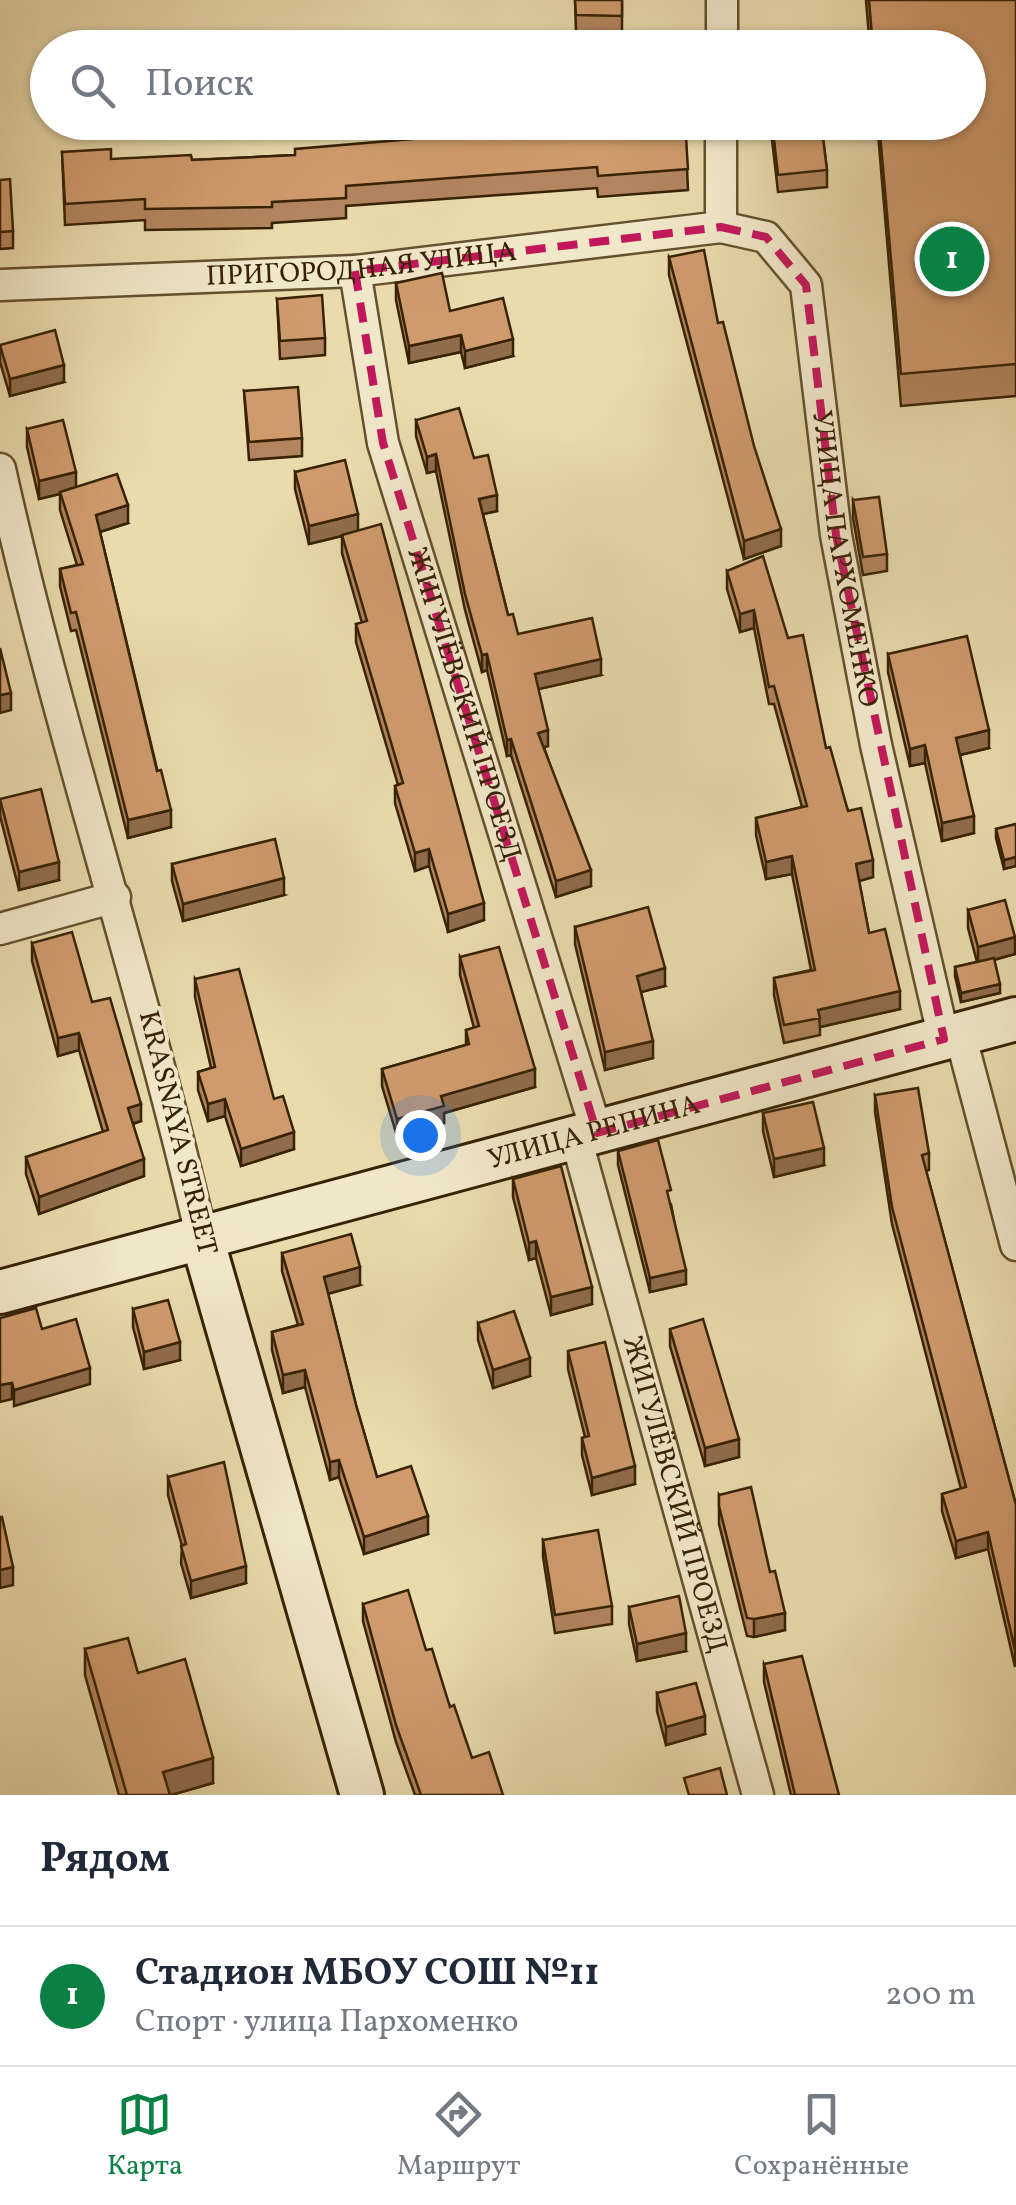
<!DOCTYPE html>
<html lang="ru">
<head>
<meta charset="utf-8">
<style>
  body { margin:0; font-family:Vollkorn,serif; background:#f2f2f3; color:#1f2937 }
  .you { position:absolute; left:420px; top:1135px; width:35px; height:35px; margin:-25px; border:8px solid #fff; border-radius:50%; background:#1a73e8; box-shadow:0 0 0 15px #1a73e833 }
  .badge { display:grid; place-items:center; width:65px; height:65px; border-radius:50%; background:#0b8043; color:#fff; font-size:32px; font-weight:700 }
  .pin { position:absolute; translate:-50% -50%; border:5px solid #fff; box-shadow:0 2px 10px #0006 }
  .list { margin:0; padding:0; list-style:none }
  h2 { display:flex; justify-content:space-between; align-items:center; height:130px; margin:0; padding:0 40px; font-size:42px }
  h2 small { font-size:32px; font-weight:400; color:#747a83 }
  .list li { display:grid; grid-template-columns:65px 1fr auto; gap:30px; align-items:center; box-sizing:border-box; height:140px; padding:0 40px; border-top:2px solid #e0e1e3 }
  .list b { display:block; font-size:38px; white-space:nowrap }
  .list p { margin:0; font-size:32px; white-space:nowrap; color:#747a83 }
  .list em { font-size:32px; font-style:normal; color:#747a83 }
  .icon { flex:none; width:55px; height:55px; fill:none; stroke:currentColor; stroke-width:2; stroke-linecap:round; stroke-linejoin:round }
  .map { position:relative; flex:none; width:1016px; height:1795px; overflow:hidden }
  .search { position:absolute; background:#fff; box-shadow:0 2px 8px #0004; left:30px; right:30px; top:30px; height:110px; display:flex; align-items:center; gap:25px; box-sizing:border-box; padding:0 35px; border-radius:55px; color:#747a83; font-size:38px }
  .sheet { height:270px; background:#fff }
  nav { display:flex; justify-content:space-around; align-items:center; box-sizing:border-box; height:140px; border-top:2px solid #e0e1e3; background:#fff; font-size:28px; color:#747a83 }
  nav a { display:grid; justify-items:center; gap:5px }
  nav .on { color:#0b8043 }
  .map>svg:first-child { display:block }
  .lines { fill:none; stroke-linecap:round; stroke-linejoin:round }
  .lane-casing { stroke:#64502e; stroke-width:20 }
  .street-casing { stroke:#64502e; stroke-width:35 }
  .secondary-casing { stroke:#372204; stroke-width:48 }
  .lane { stroke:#f1e8c9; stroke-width:15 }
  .street { stroke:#f1e8c9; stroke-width:30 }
  .secondary { stroke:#f1e8c9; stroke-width:42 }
  .wall { fill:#b2855e; stroke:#372204; stroke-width:2.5 }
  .shaded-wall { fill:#916c4c; stroke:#372204; stroke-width:2.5 }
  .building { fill:#cf9b6d; stroke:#372204; stroke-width:2.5 }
  .marked { fill:none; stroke:#c2185b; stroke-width:8; stroke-dasharray:20 12; stroke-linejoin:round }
  .labels { text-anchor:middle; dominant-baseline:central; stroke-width:8; stroke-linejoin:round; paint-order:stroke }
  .street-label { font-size:28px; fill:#372204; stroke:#f1e8c9 }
</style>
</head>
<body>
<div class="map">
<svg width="1016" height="1795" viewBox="0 0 1016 1795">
  <rect width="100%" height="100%" fill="#e9dbac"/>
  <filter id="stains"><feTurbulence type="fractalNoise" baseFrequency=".002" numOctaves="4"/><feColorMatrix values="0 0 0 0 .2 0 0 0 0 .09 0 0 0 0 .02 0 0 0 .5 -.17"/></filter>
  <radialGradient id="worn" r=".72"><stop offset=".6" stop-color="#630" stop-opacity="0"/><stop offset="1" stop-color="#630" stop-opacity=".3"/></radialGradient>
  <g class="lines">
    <g class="lane-casing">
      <g id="lane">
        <polyline points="661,42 722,40"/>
        <polyline points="543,48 608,45"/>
      </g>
    </g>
    <g class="street-casing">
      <g id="street">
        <polyline points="722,48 722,0"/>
        <path id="s1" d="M 721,122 L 721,227 L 766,237 L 806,285 L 836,535 L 876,745 L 944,1039"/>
        <path id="s2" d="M 355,271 L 383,443 L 597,1133"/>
        <path id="s3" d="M 0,285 L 355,271 L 721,227"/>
        <path d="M 0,469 C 57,727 142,978 201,1235"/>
        <polyline points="0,929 115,897"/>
        <polyline points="960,1034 1016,1245"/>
        <path id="s4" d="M 576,1138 L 758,1795"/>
      </g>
    </g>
    <g class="secondary-casing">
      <g id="secondary">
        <polyline points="201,1235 362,1795"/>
        <path id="s5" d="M 0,1292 L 1016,1019"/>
      </g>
    </g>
    <use href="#lane" class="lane"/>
    <use href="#street" class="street"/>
    <use href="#secondary" class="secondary"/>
  </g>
  <g class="wall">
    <polygon points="575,0 622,0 622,33 576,33"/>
    <polygon points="866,0 1016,0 1016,396 901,406 877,122 968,122 968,48 870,48"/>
    <polygon points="592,122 685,122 688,190 598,197 597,188 346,206 346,218 272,223 272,228 145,230 145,220 65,225 62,152 111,159 192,160 295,155 593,127"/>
    <polygon points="770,122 821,122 827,170 827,187 778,192"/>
    <polygon points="0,180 13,231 13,248 0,249"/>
    <polygon points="669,257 718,323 781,546 744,559 669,275"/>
    <polygon points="396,283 450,311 513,356 465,368 461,352 409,363 396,300"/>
    <polygon points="277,299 325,338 325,355 280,359"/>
    <polygon points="0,345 64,382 10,396 0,362"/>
    <polygon points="244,391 302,438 302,456 249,460"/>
    <polygon points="416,420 474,458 497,511 483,514 508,615 518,634 601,675 538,689 548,746 544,747 591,886 556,897 511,755 507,756 487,670 482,672 465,610 436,471 427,473 416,436"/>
    <polygon points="27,429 76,487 128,523 100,532 171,827 128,838 76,630 71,631 60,586 60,569 77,565 60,510 60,494 39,499 27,447"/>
    <polygon points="295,472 358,531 484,920 448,932 429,866 415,871 395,803 395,786 398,785 356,642 356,624 362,623 342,553 342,536 309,544 295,489"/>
    <polygon points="853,500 887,554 887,571 863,575 853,518"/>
    <polygon points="727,571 788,638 848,811 873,877 859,881 869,933 900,1009 820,1027 820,1035 784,1043 774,995 774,978 811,970 792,874 766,879 756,835 756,818 802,807 774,704 769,704 754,628 740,632 727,589"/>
    <polygon points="888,654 989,748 960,755 974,833 942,841 925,763 910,766 888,672"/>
    <polygon points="0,799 59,880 19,890 0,816"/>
    <polygon points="1016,824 1016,866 1004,869 996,838 996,829"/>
    <polygon points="172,864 284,895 183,921 172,881"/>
    <polygon points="968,910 1015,954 994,960 1000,993 961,1002 955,976 955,967 977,962 968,928"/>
    <polygon points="575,927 665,986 641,992 653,1058 605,1070 575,944"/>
    <polygon points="32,943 92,1002 141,1121 133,1124 144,1176 39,1214 26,1174 26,1157 103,1132 79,1050 58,1056 32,961"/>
    <polygon points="460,957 535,1087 444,1113 444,1123 397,1136 382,1086 382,1069 466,1045 466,1030 474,1028 460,975"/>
    <polygon points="195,979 274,1099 294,1149 241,1166 225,1116 208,1121 198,1090 198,1072 211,1068 195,997"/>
    <polygon points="875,1095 929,1153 929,1170 926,1171 1016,1505 1015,1667 988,1549 956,1558 942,1511 942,1494 961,1489 892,1224 875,1112"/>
    <polygon points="763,1113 824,1165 774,1177 763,1131"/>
    <polygon points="618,1151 671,1204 686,1284 650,1292 618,1165"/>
    <polygon points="513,1179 592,1304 551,1315 536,1258 529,1260 513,1197"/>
    <polygon points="282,1253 360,1285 328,1293 356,1405 377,1477 428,1534 364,1554 339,1477 330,1480 305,1387 283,1393 272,1350 272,1332 298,1325 282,1271"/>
    <polygon points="133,1309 180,1360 144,1369 133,1327"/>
    <polygon points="478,1323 530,1376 493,1388 478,1340"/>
    <polygon points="670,1329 739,1457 705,1466 670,1346"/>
    <polygon points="568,1351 635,1484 592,1495 582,1455 582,1438 585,1437 568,1369"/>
    <polygon points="168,1477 246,1583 191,1598 181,1563 182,1546 168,1495"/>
    <polygon points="719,1495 770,1572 785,1630 754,1637 747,1636 719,1524"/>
    <polygon points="543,1540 612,1606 612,1624 555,1633 543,1557"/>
    <polygon points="363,1604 426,1650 472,1758 503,1795 415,1795 396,1742 363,1621"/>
    <polygon points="629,1607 686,1651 637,1661 629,1624"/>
    <polygon points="85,1649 138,1673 213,1783 171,1795 119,1795 85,1675"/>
    <polygon points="764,1664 839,1795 791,1795 764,1682"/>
    <polygon points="657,1693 705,1734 666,1745 657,1711"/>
  </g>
  <g class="shaded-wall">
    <polygon points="461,335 461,352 409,363 409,346"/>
    <polygon points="513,339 513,356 465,368 465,351"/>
    <polygon points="64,365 64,382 10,396 10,379"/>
    <polygon points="436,454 436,471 427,473 427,457"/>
    <polygon points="76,472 76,490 39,499 39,481"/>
    <polygon points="497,495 497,511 479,515 479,499"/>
    <polygon points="128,505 128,523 96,533 96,515"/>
    <polygon points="358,514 358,532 309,544 309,526"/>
    <polygon points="781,529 781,546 744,559 744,541"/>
    <polygon points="754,610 754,628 740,632 740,614"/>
    <polygon points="487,654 487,670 482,672 482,655"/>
    <polygon points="601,659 601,675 535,690 535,674"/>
    <polygon points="11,693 11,710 0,713 0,695"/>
    <polygon points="548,730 548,746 538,749 538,733"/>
    <polygon points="989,730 989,748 956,756 956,738"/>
    <polygon points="511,739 511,755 507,756 507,740"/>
    <polygon points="925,745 925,763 910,766 910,749"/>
    <polygon points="171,810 171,827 128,838 128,820"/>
    <polygon points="974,816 974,833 942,841 942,823"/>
    <polygon points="429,849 429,866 415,871 415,853"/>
    <polygon points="792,856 792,874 766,879 766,862"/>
    <polygon points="1016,857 1016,866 1004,869 1004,860"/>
    <polygon points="873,860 873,877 856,882 856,864"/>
    <polygon points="59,862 59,880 19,890 19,872"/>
    <polygon points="591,870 591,886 556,897 556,881"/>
    <polygon points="284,878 284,895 183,921 183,904"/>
    <polygon points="484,903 484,920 448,932 448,914"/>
    <polygon points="1015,937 1015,954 978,964 978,947"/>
    <polygon points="665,968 665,986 637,993 637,976"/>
    <polygon points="1000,984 1000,993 961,1002 961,993"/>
    <polygon points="900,991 900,1009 820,1027 818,1010"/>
    <polygon points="79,1033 79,1050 58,1056 58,1038"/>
    <polygon points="653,1041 653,1058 605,1070 605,1052"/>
    <polygon points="535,1069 535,1087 444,1113 444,1123 397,1136 397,1119 441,1096"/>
    <polygon points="225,1099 225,1116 208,1121 208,1104"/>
    <polygon points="141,1104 141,1121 128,1125 128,1108"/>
    <polygon points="294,1132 294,1149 241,1166 241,1149"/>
    <polygon points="824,1148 824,1165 774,1177 774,1159"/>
    <polygon points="144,1159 144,1176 39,1214 39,1197"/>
    <polygon points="536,1241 536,1258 529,1260 529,1243"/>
    <polygon points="360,1267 360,1285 324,1295 324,1277"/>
    <polygon points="686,1270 686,1284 650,1292 650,1278"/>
    <polygon points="592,1287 592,1304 551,1315 551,1297"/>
    <polygon points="180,1342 180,1360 144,1369 144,1352"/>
    <polygon points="530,1358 530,1376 493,1388 493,1370"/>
    <polygon points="90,1368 90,1384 14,1406 14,1390"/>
    <polygon points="305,1370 305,1387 283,1393 283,1375"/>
    <polygon points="12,1383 12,1399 0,1402 0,1385"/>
    <polygon points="739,1439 739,1457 705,1466 705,1448"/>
    <polygon points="339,1460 339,1477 330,1480 330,1462"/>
    <polygon points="635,1466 635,1484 592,1495 592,1478"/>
    <polygon points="428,1516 428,1534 364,1554 364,1537"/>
    <polygon points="988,1532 988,1549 956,1558 956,1541"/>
    <polygon points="246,1566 246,1583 191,1598 191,1581"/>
    <polygon points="13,1567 13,1585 0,1588 0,1570"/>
    <polygon points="785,1613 785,1630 754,1637 754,1619"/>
    <polygon points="686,1633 686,1651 637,1661 637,1644"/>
    <polygon points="705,1716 705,1734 666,1745 666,1727"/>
    <polygon points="213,1758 213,1783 171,1795 163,1795 163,1772"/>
  </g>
  <g class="building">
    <polygon points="575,0 622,0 622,16 576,15"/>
    <polygon points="869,0 1016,0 1016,364 901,374 879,122 968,122 968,48 873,48"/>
    <polygon points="622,35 623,42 679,38 680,48 588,48 587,36"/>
    <polygon points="594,122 685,122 688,169 598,176 597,167 346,186 346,198 272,202 272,207 145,209 145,199 65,204 62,152 111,149 111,159 191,155 192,160 295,155 295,149 483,133 594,127"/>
    <polygon points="772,122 821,122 827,170 778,175"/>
    <polygon points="10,179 13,231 0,232 0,180"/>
    <polygon points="704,250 718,323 723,322 754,446 781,529 744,541 669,257"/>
    <polygon points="442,273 450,311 503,298 513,339 465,351 461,335 409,346 396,283"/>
    <polygon points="322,295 325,338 280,341 277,299"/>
    <polygon points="55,330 64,365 10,379 0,345"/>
    <polygon points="298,387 302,438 249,442 244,391"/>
    <polygon points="459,408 474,458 488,455 497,495 479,499 508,615 513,614 518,634 592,618 601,659 535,674 548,730 538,733 591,870 556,881 511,739 507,740 487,654 482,655 465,594 436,454 427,457 416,420"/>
    <polygon points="63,420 76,472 39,481 27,429"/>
    <polygon points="345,460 358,514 309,526 295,472"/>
    <polygon points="117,474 128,505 96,515 157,771 161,770 171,810 128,820 76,612 71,613 60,569 83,564 60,492"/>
    <polygon points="879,497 887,554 863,557 853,500"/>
    <polygon points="381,524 484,903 448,914 429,849 415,853 395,786 403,783 356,624 367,621 342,535"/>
    <polygon points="763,556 788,638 803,635 826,748 830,747 848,811 861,808 873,860 856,864 869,933 885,929 900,991 818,1010 820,1018 784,1025 774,978 815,970 792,856 766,862 756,818 807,806 774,686 769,687 754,610 740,614 727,571"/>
    <polygon points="967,636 989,730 956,738 974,816 942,823 925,745 910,749 888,654"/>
    <polygon points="0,648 11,693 0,695"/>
    <polygon points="41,789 59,862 19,872 0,799"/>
    <polygon points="1016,824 1016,857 1004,860 996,829"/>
    <polygon points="275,839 284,878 183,904 172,864"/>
    <polygon points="1005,900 1015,937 978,947 968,910"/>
    <polygon points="648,907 665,968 637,976 653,1041 605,1052 575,927"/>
    <polygon points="72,932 92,1002 110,998 141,1104 128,1108 144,1159 39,1197 26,1157 108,1130 79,1033 58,1038 32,943"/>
    <polygon points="499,947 535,1069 441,1096 444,1106 397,1119 382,1069 469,1044 466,1030 479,1026 460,957"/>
    <polygon points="994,958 1000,984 961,993 955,967"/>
    <polygon points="239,969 274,1099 283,1096 294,1132 241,1149 225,1099 208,1104 198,1072 215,1067 195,979"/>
    <polygon points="918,1088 929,1153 922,1155 1016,1505 1015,1650 988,1532 956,1541 942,1494 966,1487 892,1207 875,1095"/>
    <polygon points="813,1102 824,1148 774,1159 763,1113"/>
    <polygon points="658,1140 671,1190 667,1191 686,1270 650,1278 618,1151"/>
    <polygon points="561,1166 592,1287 551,1297 536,1241 529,1243 513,1179"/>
    <polygon points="351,1234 360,1267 324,1277 356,1405 377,1477 411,1466 428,1516 364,1537 339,1460 330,1462 305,1370 283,1375 272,1332 303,1324 282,1253"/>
    <polygon points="168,1300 180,1342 144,1352 133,1309"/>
    <polygon points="36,1308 42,1329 76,1319 90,1368 14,1390 12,1383 0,1385 0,1318"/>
    <polygon points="514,1311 530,1358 493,1370 478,1323"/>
    <polygon points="703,1319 739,1439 705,1448 670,1329"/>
    <polygon points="605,1342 635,1466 592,1478 582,1438 589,1436 568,1351"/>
    <polygon points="224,1462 246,1566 191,1581 181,1546 186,1544 168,1477"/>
    <polygon points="751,1487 770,1572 775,1571 785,1613 754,1619 747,1618 719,1506 719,1495"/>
    <polygon points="0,1517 2,1517 13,1567 0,1570"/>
    <polygon points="598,1530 612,1606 555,1615 543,1540"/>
    <polygon points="408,1590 426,1650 432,1649 450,1707 454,1705 472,1758 489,1752 503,1795 421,1795 396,1725 363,1604"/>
    <polygon points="679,1596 686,1633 637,1644 629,1607"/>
    <polygon points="128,1638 138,1673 185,1659 213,1758 163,1772 170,1795 127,1795 85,1649"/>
    <polygon points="802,1656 839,1795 795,1795 764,1664"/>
    <polygon points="696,1683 705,1716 666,1727 657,1693"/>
    <polygon points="720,1768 727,1795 689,1795 684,1778"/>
  </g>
  <path class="marked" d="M 721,227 L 766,237 L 806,285 L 836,535 L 944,1039 L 597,1133 L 383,443 L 355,271 Z"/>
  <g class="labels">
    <g class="street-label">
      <text stroke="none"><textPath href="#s3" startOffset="362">ПРИГОРОДНАЯ УЛИЦА</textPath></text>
      <text stroke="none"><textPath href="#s1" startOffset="490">УЛИЦА ПАРХОМЕНКО</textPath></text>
      <text stroke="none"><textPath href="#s2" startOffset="448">ЖИГУЛЁВСКИЙ ПРОЕЗД</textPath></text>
      <text transform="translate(177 1133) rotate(76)">KRASNAYA STREET</text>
      <text stroke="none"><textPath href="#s5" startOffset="615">УЛИЦА РЕПИНА</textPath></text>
      <text stroke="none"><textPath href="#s4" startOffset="370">ЖИГУЛЁВСКИЙ ПРОЕЗД</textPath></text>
    </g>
  </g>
  <rect width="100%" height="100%" filter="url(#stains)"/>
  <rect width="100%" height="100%" fill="url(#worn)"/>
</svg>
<div class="you"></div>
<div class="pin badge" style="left:952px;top:259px">1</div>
<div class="search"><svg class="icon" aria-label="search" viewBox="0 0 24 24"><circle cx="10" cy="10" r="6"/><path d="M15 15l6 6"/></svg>Поиск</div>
</div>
<section class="sheet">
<h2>Рядом<small></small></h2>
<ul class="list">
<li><span class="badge">1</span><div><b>Стадион МБОУ СОШ №11</b><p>Спорт · улица Пархоменко</p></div><em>200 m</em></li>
</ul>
</section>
<nav>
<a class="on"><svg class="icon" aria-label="map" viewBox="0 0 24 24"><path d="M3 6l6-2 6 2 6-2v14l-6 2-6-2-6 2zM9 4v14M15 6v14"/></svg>Карта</a>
<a><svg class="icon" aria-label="directions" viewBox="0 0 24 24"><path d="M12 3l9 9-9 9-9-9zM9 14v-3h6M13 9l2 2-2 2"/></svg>Маршрут</a>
<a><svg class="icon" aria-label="saved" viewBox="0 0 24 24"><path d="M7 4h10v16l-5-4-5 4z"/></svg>Сохранённые</a>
</nav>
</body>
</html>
